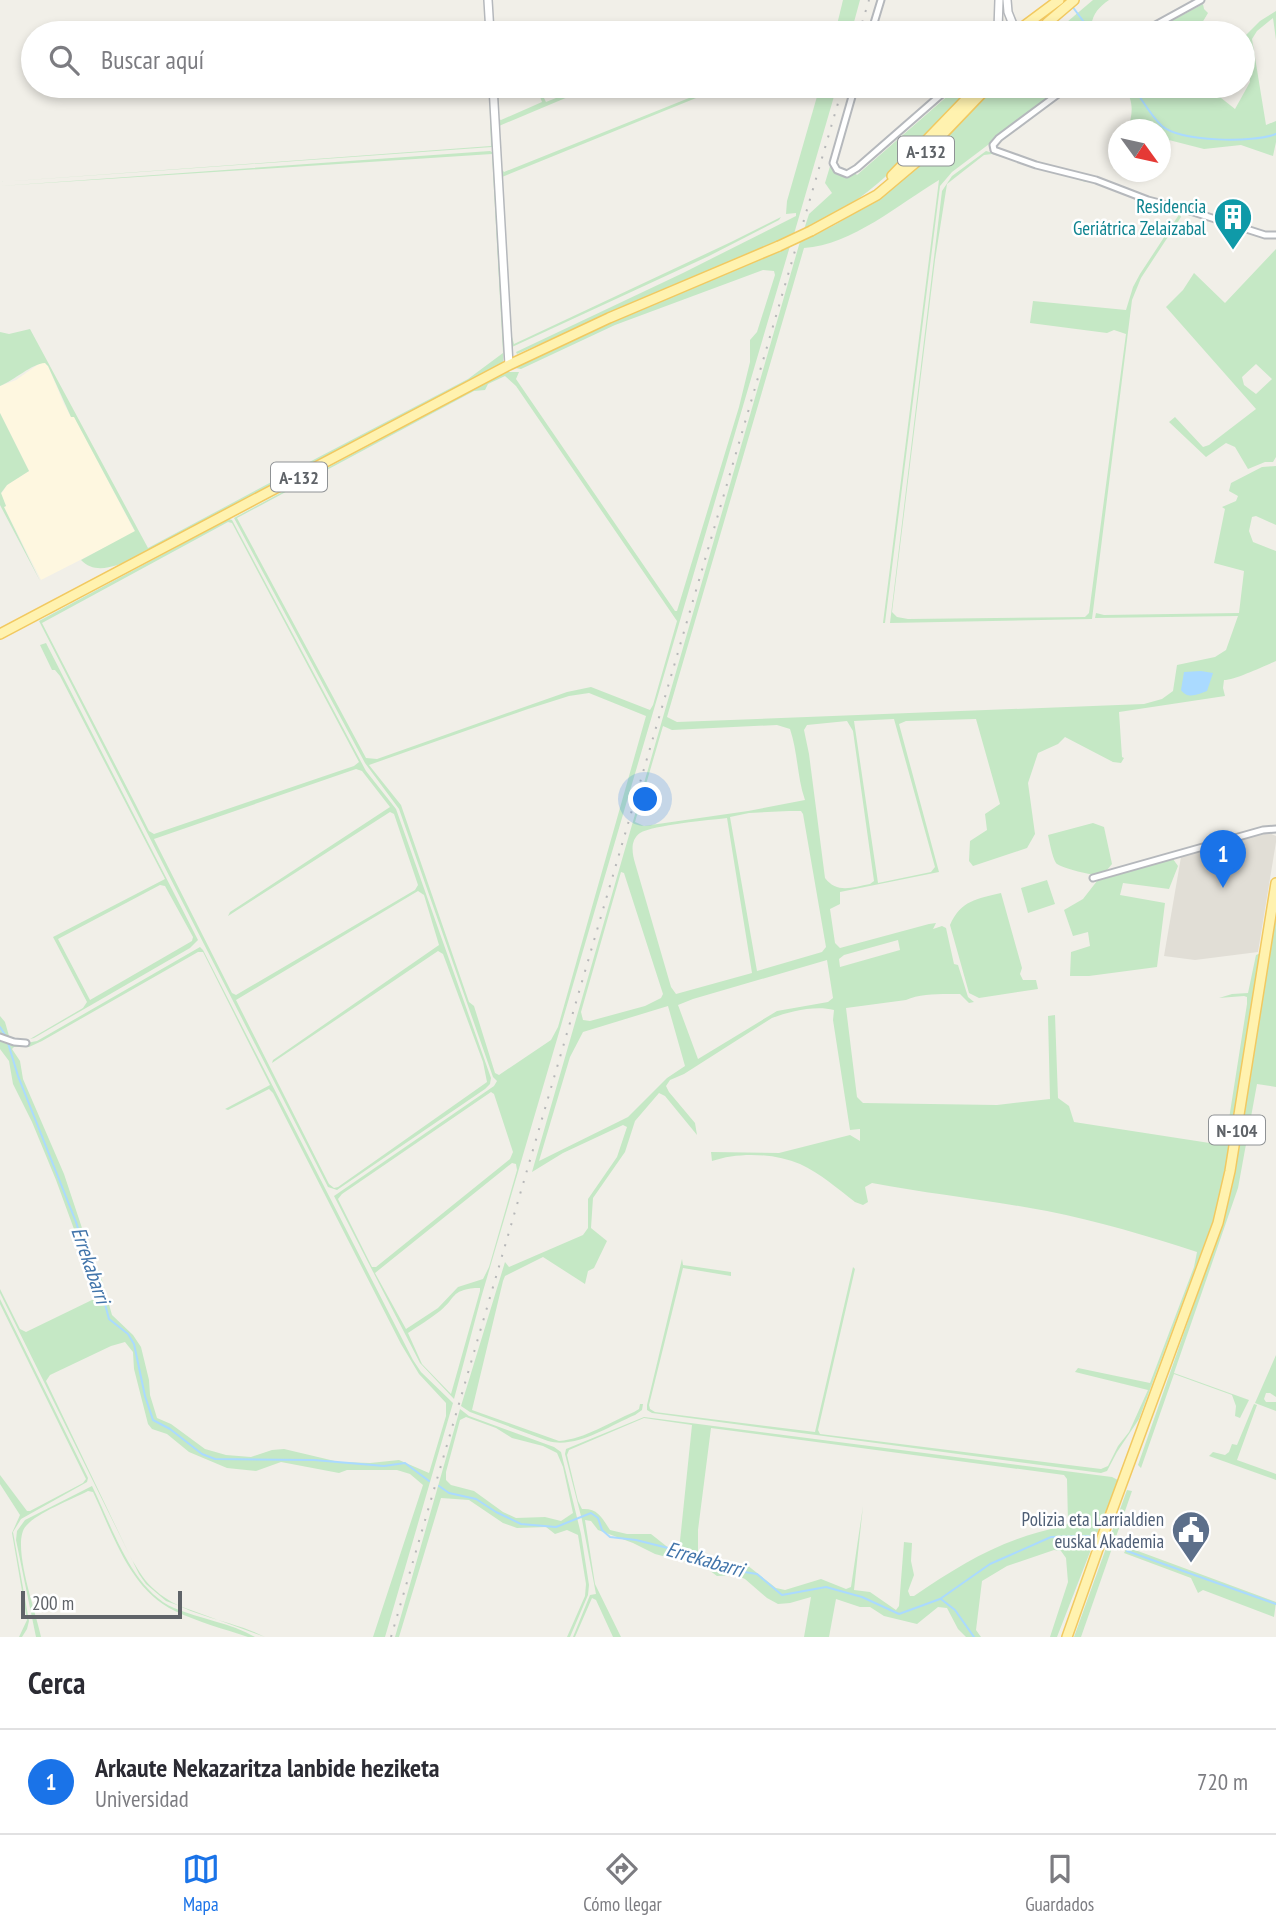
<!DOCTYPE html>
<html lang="es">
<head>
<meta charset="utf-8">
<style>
  body { margin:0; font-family:"PT Sans Narrow",sans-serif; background:#f7f7f7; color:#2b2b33 }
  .compass { position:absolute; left:1108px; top:119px; width:63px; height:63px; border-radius:50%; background:#fff; box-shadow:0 4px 10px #0003; rotate:123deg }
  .scale { position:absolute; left:21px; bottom:18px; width:161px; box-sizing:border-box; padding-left:7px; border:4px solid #5f6368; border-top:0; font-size:19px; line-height:24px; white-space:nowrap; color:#5f6368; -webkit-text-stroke:5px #fff; paint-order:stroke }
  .you { position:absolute; left:646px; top:800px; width:24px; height:24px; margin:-18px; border:5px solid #fff; border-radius:50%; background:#1a73e8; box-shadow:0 0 0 10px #1a73e833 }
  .badge { display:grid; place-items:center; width:46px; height:46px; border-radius:50%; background:#1a73e8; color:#fff; font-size:23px; font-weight:700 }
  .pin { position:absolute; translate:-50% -58px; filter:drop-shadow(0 2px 4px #0008) }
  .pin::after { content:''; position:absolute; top:37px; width:24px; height:21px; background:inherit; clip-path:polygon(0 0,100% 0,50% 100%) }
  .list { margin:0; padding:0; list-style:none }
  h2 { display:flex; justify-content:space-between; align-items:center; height:91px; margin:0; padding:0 28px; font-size:30px }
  h2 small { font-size:23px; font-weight:400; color:#7c7c81 }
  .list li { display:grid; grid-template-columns:46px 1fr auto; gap:21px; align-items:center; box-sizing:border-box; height:105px; padding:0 28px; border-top:2px solid #e1e1e2 }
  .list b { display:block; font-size:26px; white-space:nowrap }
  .list p { margin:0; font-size:23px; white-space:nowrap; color:#7c7c81 }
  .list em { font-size:23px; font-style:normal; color:#7c7c81 }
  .icon { flex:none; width:38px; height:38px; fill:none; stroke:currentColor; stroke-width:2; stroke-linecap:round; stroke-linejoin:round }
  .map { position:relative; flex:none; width:1276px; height:1637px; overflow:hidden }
  .search { position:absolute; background:#fff; box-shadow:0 4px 10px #0003; left:21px; right:21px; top:21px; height:77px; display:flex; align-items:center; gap:18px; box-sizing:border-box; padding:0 24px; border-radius:38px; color:#7c7c81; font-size:26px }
  .sheet { height:196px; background:#fff }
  nav { display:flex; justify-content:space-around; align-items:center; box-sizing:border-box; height:98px; border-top:2px solid #e1e1e2; background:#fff; font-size:19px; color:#7c7c81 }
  nav a { display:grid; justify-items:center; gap:4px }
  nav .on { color:#1a73e8 }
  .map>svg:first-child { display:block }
  .commercial { fill:#fef7e0 }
  .education { fill:#e1ded6 }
  .green { fill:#c5e8c5; fill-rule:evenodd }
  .water { fill:#aadaff }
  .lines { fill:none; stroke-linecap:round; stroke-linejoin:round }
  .stream { stroke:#aadaff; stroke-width:2 }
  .minor-casing { stroke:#b5b8bc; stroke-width:9 }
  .tertiary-casing { stroke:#b5b8bc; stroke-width:10 }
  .primary-casing { stroke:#f2c960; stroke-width:12 }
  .minor { stroke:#fff; stroke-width:5 }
  .tertiary { stroke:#fff; stroke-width:7 }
  .primary { stroke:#fff2af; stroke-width:9 }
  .rail { stroke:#b6b7b8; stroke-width:2; stroke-dasharray:2 9; stroke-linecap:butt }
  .primary-bridge-casing { stroke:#f2c960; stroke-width:12; stroke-linecap:butt }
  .primary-bridge { stroke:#fff2af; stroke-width:9 }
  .labels { text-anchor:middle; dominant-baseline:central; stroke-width:5; stroke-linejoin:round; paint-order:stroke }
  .shield { fill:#fff; stroke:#8f9295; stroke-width:2 }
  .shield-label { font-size:18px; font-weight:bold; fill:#5f6368 }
  .culture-label { font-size:19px; fill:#0d838f; stroke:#fff; text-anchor:end }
  .service-label { font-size:19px; fill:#4e5e75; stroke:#fff; text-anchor:end }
  .water-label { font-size:21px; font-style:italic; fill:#4174aa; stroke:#fff }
</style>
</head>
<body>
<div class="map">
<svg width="1276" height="1637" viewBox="0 0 1276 1637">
  <rect width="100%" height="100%" fill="#f1efe8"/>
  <polygon class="commercial" points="40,363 45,363 48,366 64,404 71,417 74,416 135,532 41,580 4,507 6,506 1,494 7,485 29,471 0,413 0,386 16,380"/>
  <polygon class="education" points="1266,832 1276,836 1276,842 1258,952 1195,960 1164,956 1181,857"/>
  <g class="green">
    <polygon points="843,0 860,0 851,33 835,33"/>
    <path d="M 1093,0 L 1109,0 C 1099,7 1093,13 1091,26 L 1100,33 L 1054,33 Z"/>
    <polygon points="1203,4 1204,9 1208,13 1202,23 1201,30 1204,33 1149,33"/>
    <path d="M 1276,11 L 1276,40 L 1273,18 L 1257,31 L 1252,39 L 1266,125 L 1276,121 L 1276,142 L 1273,156 L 1241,145 L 1204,149 L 1161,138 L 1160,130 L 1128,129 C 1133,112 1134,102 1124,86 L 1206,86 L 1235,109 L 1250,82 L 1247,50 L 1243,50 L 1243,38 L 1260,21 Z"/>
    <polygon points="489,86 491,86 494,146 492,147 0,182 491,146"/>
    <polygon points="495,86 497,86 499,119 501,120 542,102 536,86 538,86 546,102 586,86 594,86 499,126 501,168 504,172 719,86 696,98 502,177 510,330 514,344 731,242 781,217 779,220 709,256 512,347 510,346"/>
    <polygon points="820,86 837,86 794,234 517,354 516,352 683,273 796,216 796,213 786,214 787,201"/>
    <path d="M 959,86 L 975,86 C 925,137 877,198 809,227 L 808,237 C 868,217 936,142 984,98 L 994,93 L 1017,95 L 1033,86 L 1066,86 L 952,172 L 940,186 L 885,623 L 883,623 L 939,180 C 899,204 852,245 804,248 L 667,717 L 677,722 L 1144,704 L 1162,699 L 1173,691 L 1177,665 L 1215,657 L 1226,650 L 1238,616 L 1095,618 L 1096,613 L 1104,615 L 1239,613 L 1244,571 L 1214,563 L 1225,509 L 1222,507 L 1236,501 L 1238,496 L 1229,491 L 1231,483 L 1262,467 L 1276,466 L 1276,525 L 1256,516 L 1252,517 L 1249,531 L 1253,542 L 1276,551 L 1276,661 C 1264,666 1235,680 1224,680 L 1223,688 L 1225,696 L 1119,712 L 1122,757 L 1124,758 L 1121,763 L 1113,762 L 1065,737 L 1058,744 L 1038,753 L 1028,783 L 1035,834 L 1027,848 L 973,866 L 969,861 L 970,841 L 987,830 L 985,814 L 1000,804 L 976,719 L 906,721 L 899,724 L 939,872 L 840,892 L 840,904 L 830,909 L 835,943 L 840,948 L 929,924 L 936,923 L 933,929 L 942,926 L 946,928 L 954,964 L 958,965 L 968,997 L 974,1002 L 969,1003 L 960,994 C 943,994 921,993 906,1000 L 846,1008 L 857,1097 L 863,1103 L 997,1105 L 1050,1099 L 1048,1016 L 1055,1015 L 1058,1098 L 1069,1106 L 1074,1122 L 1216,1144 L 1223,1142 L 1226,1138 L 1247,1004 L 1247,997 L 1244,996 L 1219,998 L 1232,994 L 1248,993 L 1256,955 L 1261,953 L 1228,1159 L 1216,1213 L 1139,1419 L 1117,1452 L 1107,1471 L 1101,1473 L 652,1413 L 647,1410 L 647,1405 L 682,1259 L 683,1265 L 731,1272 L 731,1276 L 683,1268 L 649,1405 L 650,1409 L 655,1412 L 815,1432 L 853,1267 L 855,1269 L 818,1430 L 820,1434 L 1101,1469 L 1108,1466 L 1118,1446 L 1129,1432 L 1148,1390 L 1075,1372 L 1078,1368 L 1150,1383 L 1194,1267 L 1197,1252 C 1148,1236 1098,1221 1047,1211 C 989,1200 930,1194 872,1183 L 865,1187 L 868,1202 L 863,1205 L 855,1202 C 838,1189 820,1173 800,1164 C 774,1153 738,1152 712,1161 L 711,1152 L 779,1153 L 850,1135 L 860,1141 L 860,1129 L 850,1130 L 833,1020 L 834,1010 C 816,1005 790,1011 772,1018 L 684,1074 L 670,1080 L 666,1086 L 669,1092 L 695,1123 L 697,1135 L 665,1096 L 659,1093 L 635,1121 L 625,1152 L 593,1198 L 591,1228 L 607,1241 L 594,1268 L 588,1271 L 585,1284 L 543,1257 L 505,1276 L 503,1281 L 472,1410 L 559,1441 C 585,1439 610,1422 634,1412 L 639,1409 L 640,1404 L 643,1404 L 642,1410 L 635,1415 C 609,1426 576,1449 548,1441 L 470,1412 L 461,1406 L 505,1262 L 509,1267 L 583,1235 L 588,1228 L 588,1199 L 617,1157 L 627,1127 L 623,1125 L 563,1153 L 532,1172 L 799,245 L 809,214 L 832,193 L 825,183 L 831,163 C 835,175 843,180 855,173 L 857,175 ZM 894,719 L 935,867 L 931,872 L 878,883 L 854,721 ZM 847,721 L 853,731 L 874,881 L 870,884 C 853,887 837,894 825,878 L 809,754 L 804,730 L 807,725 ZM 777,725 L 790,729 C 798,753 797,777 805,800 L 748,811 L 644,826 L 635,822 L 663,726 L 672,730 ZM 789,811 L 801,811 L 803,814 L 826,947 L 822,952 L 757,971 L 730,817 L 749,813 ZM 727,818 L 752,973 L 676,994 L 671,987 L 635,863 C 632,853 630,840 640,833 C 653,825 710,820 727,818 ZM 621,872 L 624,873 L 663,994 L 661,998 L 645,1006 L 590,1021 L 583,1020 L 581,1012 ZM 898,940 L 900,950 L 840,967 L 839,959 L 844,955 ZM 827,960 L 833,998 L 828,1002 L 777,1011 L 698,1059 L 678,1005 L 693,999 ZM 668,1006 L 685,1066 L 667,1078 L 628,1117 L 539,1161 L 570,1057 L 583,1032 Z"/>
    <polygon points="490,151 494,153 504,341 503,363 298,472 296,469 468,379 503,353 492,154 0,186"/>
    <polygon points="986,151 1086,179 1086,182 992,154 984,155 947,184 935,260 892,612 897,617 908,619 1085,617 1089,613 1126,334 1114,330 1107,333 1030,323 1033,301 1126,310 1133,287 1140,274 1180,213 1181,217 1141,278 1132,300 1092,619 890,623 942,191 952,176"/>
    <path d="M 790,246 L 481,1298 L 454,1399 L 420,1363 L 334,1196 L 494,1086 L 497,1081 L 493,1077 L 399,809 L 365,763 L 234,518 L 506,372 L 519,372 L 516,379 L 675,611 L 677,611 L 739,407 L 750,362 L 750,340 L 757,332 L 775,275 L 774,271 L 763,270 L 615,325 L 521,369 L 515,368 L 567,342 ZM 505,376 L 516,386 L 677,621 L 653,705 L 650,710 L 591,687 L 567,692 L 377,759 L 366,758 L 237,518 L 474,391 L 485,390 L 488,384 ZM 589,693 L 646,716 L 558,1027 L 551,1040 L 499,1075 L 495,1073 L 474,1006 L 469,1002 L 401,805 L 369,765 L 528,709 L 569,696 ZM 491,1092 L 494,1094 L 513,1152 L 510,1159 L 376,1267 L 372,1267 L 338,1199 L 342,1194 ZM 512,1163 L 516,1164 L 517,1170 L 489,1267 L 483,1279 L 458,1287 L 438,1308 L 406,1329 L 375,1273 ZM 475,1288 L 480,1288 L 480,1291 L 451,1394 L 422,1364 L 408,1333 C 418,1326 430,1319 440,1311 C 457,1297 450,1291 475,1288 Z"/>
    <path d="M 1276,249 L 1276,457 L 1273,462 L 1265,462 L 1248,469 L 1235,447 L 1226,443 L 1206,457 L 1169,422 L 1175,417 L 1203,447 L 1209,445 L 1256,409 L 1166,307 L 1183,290 L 1194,273 L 1225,303 ZM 1256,364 L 1272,379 L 1256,394 L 1244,385 L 1242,377 Z"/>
    <path d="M 30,329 L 148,548 L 279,478 L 279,482 L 133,559 C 116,566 95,575 81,560 L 135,531 L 74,417 L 71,417 L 48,366 L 45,363 C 31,364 15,380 0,386 L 0,332 L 9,334 Z"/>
    <polygon points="0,413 29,471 7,485 1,493 6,506 4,507 40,581 0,505"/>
    <path d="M 229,519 L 232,520 L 366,771 L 396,809 L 491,1078 L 490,1084 L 485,1089 L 337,1190 L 328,1187 L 39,621 ZM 228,522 L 232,523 L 359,762 L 354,766 L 154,834 L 149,831 L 136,805 L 42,623 ZM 356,769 L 362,771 L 390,807 L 230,912 L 228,916 L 390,812 L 394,814 L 418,885 L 415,890 L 236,995 L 232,993 L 154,839 ZM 418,891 L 424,895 L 439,945 L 273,1060 L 272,1063 L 438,951 L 443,954 L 483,1062 L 487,1082 L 338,1187 L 334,1188 L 329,1184 L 236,1000 Z"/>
    <path d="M 46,643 L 198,940 L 190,948 L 34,1038 L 18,1042 L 0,1035 L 0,1016 L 5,1022 L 9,1036 L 20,1040 L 30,1039 L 83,1008 L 87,1002 L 53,937 L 165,879 L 60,676 L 55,670 L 52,670 L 40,645 ZM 160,885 L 165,886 L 193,937 L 192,941 L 90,1000 L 58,939 Z"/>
    <path d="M 1093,823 L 1104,827 L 1112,864 C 1108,869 1105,873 1099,875 C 1093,876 1058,867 1056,863 C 1052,856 1050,844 1048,835 Z"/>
    <polygon points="1173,859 1178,866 1169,889 1123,883 1120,895 1165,903 1157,967 1089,976 1070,976 1071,952 1090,946 1088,932 1073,936 1064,910 1083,899 1097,881"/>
    <polygon points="1047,880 1055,904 1028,913 1021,888"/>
    <path d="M 1001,893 L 1022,968 L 1020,974 L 1023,980 L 1036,980 L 1038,989 L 979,998 L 969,993 L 950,925 C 961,900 977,899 1001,893 Z"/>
    <polygon points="1276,914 1276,1087 1257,1084 1238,1188 1174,1373 1249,1400 1240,1418 1235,1416 1236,1406 1232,1395 1174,1374 1141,1468 1138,1465 1224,1218 1232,1187"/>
    <path d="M 200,947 L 203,950 L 413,1360 L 421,1372 L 453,1403 L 385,1637 L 373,1637 L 423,1485 L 410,1474 L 397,1470 L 347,1470 L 339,1473 L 281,1462 L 256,1471 L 227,1468 L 189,1452 L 167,1434 L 152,1429 L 148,1424 L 134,1369 L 133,1352 L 125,1342 L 111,1346 L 50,1375 L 46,1381 L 132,1560 C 139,1571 145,1582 155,1590 C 185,1617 230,1619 265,1637 L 166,1601 L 146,1584 L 139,1574 L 0,1293 L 0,1289 L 20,1329 L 26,1332 L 94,1299 L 98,1292 L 90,1271 L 83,1264 L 82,1251 L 56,1180 L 32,1122 L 13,1084 L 9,1061 L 0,1049 L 0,1040 L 16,1045 L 37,1041 ZM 198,952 L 203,952 L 270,1085 L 225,1109 L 228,1110 L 269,1089 L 273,1093 L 401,1344 L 419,1374 L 446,1403 L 446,1416 L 429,1473 L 399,1460 L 370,1463 L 339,1462 L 284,1449 L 272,1450 L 251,1457 L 226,1455 L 205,1449 L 171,1424 L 157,1418 L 150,1395 L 149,1380 L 141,1347 L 133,1335 L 112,1315 L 100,1273 L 92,1258 L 64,1174 L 23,1079 L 20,1061 L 12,1049 L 14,1047 L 29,1047 L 42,1041 Z"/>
    <polygon points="0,1299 88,1478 87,1482 21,1519 13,1532 29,1621 27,1629 22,1637 19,1637 27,1620 12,1533 20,1515 0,1484 0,1475 27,1511 30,1511 83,1483 86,1479 0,1304"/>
    <polygon points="1276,1355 1276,1397 1270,1393 1266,1393 1264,1399 1266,1402 1276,1402 1276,1411 1255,1403"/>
    <polygon points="1254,1404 1257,1405 1237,1460 1276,1474 1276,1480 1209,1456 1213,1452 1225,1455 1229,1452 1232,1444 1237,1445"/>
    <path d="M 460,1409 L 469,1416 L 554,1447 L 561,1452 L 581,1534 L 589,1585 L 588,1595 L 570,1637 L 567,1637 L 585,1596 L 586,1584 L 578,1535 L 567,1530 L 555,1534 L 546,1527 L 517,1528 L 503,1523 L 469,1500 L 441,1498 L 399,1637 L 395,1637 ZM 466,1417 L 496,1428 L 512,1438 L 543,1446 L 557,1453 L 563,1467 L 573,1513 L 561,1521 L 545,1517 L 516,1518 L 503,1512 L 474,1491 L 451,1485 L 446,1480 L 446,1472 L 460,1420 Z"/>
    <path d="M 644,1417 L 1112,1477 L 1118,1480 L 1057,1637 L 1050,1637 L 1068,1582 L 1066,1558 L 1061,1551 L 1054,1550 L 1007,1566 L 982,1581 L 976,1630 L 981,1637 L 966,1637 L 958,1629 L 947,1608 L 938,1607 L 917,1624 L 884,1616 L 870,1607 L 860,1607 L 836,1599 L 829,1637 L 804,1637 L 811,1597 L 790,1603 L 778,1604 L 767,1598 L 745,1579 L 736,1575 L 717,1576 L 705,1567 L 655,1554 L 633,1543 L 598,1530 L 591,1521 L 585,1520 L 595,1584 L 621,1637 L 613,1637 L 596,1600 L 592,1598 L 575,1637 L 573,1637 L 590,1595 L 596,1594 L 582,1520 L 565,1454 L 566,1449 ZM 644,1418 L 692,1425 L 680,1541 L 677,1548 L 670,1549 L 651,1534 L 627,1534 L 610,1530 C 602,1518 598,1508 582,1509 L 578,1501 L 567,1455 L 569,1450 ZM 711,1428 L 1064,1475 L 1067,1479 L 1068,1523 L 1065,1526 C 1003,1538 964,1562 914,1596 L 910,1596 L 908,1591 L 914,1575 L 911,1561 L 912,1543 L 904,1542 L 899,1606 L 896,1610 L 870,1592 L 854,1590 L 863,1506 L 851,1587 L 846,1589 L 821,1579 L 785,1590 L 776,1588 L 747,1565 L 715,1562 L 705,1558 L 698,1551 L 698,1530 Z"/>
    <path d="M 92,1486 C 112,1526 131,1589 174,1608 C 200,1619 231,1623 255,1637 L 248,1637 C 224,1629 198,1622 175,1611 C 130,1590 113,1534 93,1492 L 88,1491 C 71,1500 38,1512 26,1526 C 10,1543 37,1615 41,1637 L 36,1637 L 16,1540 L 17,1531 L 25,1520 Z"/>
    <polygon points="1127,1490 1132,1491 1081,1637 1074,1637"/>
    <polygon points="1127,1547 1276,1602 1274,1617 1203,1590 1198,1593 1191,1578 1124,1553"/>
  </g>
  <path class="water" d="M 1201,671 L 1213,673 L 1207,691 C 1198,694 1188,700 1181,690 L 1184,672 Z"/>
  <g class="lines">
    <g class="stream">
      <polyline points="1072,6 1092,33"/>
      <path d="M 1132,86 C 1142,99 1150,115 1162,126 C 1181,142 1254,143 1276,134"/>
      <polyline points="0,1027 7,1038"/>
      <polyline points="8,1043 18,1076 76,1222 89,1263 97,1274 109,1319 128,1334 134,1344 145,1396 153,1420 170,1429 202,1454 215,1459 314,1460 384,1466 405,1463 429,1481"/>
      <polyline points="439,1486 449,1493 476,1499 496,1512 521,1524 556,1527 591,1513 598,1518 602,1530 610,1537 636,1540 696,1555 732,1570 757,1574 782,1595 826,1587 862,1597 899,1614 940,1599 990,1564 1051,1537 1089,1536"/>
      <polyline points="1127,1551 1276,1604"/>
      <polyline points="941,1599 955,1610 974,1637"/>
    </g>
    <g class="minor-casing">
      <g id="minor">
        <polyline points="871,33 881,0"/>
        <polyline points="1141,33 1201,0"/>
        <polyline points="855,86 833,163 837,170 847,174 857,168 951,86"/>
        <polyline points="1069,86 999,138 993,145 994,150 1036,165 1096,180 1148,200 1187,210 1265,235 1276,235"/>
        <polyline points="1093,878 1263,830 1276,829"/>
        <polyline points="0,1037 14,1042 26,1043"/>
      </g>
    </g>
    <g class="tertiary-casing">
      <g id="tertiary">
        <polyline points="488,0 490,33"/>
        <polyline points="1007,0 1008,12 1014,27"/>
        <polyline points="998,29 999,0"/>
        <polyline points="493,86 509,365"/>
      </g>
    </g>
    <g class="primary-casing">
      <g id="primary">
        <polyline points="1020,29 1059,0"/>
        <path d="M 992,33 C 1003,25 1014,25 1026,33"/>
        <polyline points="1039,33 1047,23 1074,0"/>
        <polyline points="996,86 1012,90 1024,86"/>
        <polyline points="892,176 979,86"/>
        <polyline points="811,231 877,195 915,163 982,93 1000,88"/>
        <polyline points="0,634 509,365 609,318 779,246"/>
        <polyline points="1067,1637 1103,1535 1218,1223 1230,1171 1276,883"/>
      </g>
    </g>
    <use href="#minor" class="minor"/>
    <use href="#tertiary" class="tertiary"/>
    <use href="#primary" class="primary"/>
    <g class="rail">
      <polyline points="859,33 869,0"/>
      <polyline points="391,1637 843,86"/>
    </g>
    <g class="primary-bridge-casing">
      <polyline id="primary-bridge" points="779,246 811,231"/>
    </g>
    <use href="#primary-bridge" class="primary-bridge"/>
  </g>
  <defs>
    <g id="building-pin" transform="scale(2.0125)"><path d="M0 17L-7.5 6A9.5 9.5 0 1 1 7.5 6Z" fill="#0f9aa8" stroke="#fff"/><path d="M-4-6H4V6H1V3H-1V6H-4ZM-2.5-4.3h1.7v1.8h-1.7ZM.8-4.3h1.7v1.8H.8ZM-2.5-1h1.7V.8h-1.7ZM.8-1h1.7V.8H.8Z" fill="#fff"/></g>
    <g id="civic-pin" transform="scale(2.0125)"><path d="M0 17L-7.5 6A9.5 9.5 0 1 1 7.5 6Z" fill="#5c6f8a" stroke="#fff"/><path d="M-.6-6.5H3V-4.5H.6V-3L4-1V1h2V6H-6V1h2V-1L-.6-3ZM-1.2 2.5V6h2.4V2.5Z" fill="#fff"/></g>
  </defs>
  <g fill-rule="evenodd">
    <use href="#building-pin" x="1233" y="217"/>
    <use href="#civic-pin" x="1191" y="1530"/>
  </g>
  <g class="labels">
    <g class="shield">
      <rect x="898" y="136.5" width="56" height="29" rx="5"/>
      <rect x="271" y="462.5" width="56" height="29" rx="5"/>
      <rect x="1209" y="1115.5" width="56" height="29" rx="5"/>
    </g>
    <g class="shield-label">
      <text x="926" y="151">A-132</text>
      <text x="299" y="477">A-132</text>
      <text x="1237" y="1130">N-104</text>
    </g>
    <g class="culture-label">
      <text x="1206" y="206">Residencia<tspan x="1206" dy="22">Geriátrica Zelaizabal</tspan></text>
    </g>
    <g class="service-label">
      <text x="1164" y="1519">Polizia eta Larrialdien<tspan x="1164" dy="22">euskal Akademia</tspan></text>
    </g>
    <g class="water-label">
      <text transform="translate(91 1265) rotate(71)">Errekabarri</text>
      <text transform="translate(705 1559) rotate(16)">Errekabarri</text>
    </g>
  </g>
</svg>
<svg class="compass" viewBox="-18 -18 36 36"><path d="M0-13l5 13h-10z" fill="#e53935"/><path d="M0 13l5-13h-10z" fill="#7c7c81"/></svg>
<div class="scale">200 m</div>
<div class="you"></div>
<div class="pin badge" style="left:1223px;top:888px">1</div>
<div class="search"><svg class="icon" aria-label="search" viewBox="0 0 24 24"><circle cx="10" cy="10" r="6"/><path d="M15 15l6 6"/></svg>Buscar aquí</div>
</div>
<section class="sheet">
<h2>Cerca<small></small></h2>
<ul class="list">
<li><span class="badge">1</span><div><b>Arkaute Nekazaritza lanbide heziketa</b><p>Universidad</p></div><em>720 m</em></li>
</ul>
</section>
<nav>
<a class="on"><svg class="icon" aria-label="map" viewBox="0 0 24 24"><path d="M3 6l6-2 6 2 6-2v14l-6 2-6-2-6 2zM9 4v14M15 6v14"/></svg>Mapa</a>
<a><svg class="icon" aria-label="directions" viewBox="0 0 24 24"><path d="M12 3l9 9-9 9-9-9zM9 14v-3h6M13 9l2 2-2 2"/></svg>Cómo llegar</a>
<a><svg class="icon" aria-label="saved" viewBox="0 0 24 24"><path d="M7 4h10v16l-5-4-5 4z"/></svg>Guardados</a>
</nav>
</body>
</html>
